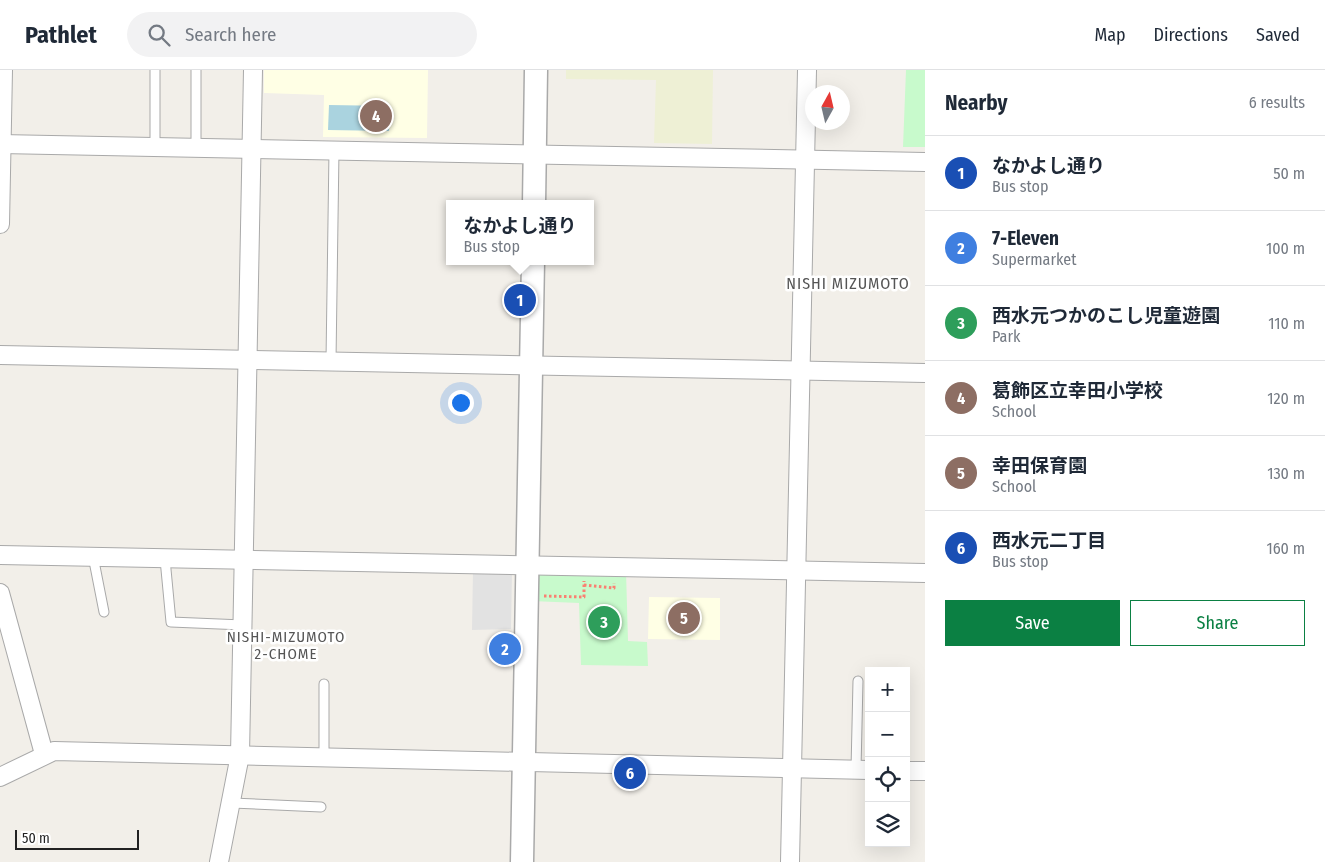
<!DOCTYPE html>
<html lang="en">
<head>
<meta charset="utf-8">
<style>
  body { margin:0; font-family:"Fira Sans Condensed","Noto Sans JP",sans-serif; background:#f2f2f3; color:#1f2937 }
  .controls { position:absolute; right:15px; bottom:15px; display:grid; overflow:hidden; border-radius:0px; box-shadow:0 5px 20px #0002 }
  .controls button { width:45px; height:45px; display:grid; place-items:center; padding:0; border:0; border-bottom:1px solid #e0e1e3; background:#fff; color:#1f2937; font:25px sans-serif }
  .compass { position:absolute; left:805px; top:15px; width:45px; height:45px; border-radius:50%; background:#fff; box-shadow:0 5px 20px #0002; rotate:8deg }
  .scale { position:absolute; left:15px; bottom:12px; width:124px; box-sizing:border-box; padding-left:5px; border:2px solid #222; border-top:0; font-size:14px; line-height:18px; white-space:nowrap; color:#222; -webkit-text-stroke:4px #fff; paint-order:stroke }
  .you { position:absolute; left:460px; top:332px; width:18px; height:18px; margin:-12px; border:4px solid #fff; border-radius:50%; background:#1a73e8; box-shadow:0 0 0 8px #1a73e833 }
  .badge { display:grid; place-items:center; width:32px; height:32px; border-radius:50%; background:#0b8043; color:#fff; font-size:16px; font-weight:700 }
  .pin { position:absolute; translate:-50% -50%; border:2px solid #fff; box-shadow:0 1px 5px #0006 }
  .popup { position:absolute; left:446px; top:130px; width:148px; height:65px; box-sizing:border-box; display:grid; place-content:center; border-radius:0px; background:#fff; filter:drop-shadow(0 1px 4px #0005); font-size:16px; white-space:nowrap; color:#747a83 }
  .popup b { font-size:19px; color:#1f2937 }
  .popup::after { content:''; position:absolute; left:50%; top:100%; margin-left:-10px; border:10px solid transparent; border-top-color:#fff }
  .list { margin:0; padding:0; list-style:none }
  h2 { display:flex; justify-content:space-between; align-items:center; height:65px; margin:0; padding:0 20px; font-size:21px }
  h2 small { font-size:16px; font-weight:400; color:#747a83 }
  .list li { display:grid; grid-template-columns:32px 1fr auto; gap:15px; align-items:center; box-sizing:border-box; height:75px; padding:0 20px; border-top:1px solid #e0e1e3 }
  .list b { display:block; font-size:19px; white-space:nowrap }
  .list p { margin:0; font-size:16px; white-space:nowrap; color:#747a83 }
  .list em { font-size:16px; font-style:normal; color:#747a83 }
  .actions { display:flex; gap:10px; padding:15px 20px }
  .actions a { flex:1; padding:11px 0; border:1px solid #0b8043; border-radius:0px; text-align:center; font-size:18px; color:#0b8043 }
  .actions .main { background:#0b8043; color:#fff }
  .icon { flex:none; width:28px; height:28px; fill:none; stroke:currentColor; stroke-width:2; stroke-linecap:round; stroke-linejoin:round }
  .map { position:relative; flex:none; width:925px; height:792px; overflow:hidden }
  header { display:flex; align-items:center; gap:30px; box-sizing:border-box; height:70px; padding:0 25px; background:#fff; border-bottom:1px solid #e0e1e3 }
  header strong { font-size:24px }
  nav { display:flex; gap:28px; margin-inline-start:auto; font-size:18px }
  .search { width:350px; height:45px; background:#f2f2f3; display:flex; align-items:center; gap:12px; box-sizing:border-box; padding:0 18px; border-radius:28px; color:#747a83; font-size:19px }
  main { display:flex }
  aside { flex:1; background:#fff }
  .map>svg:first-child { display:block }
  .education { fill:#ffffe5 }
  .farmland { fill:#eef0d5 }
  .park { fill:#c8facc }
  .parking { fill:#e2e2e2 }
  .water { fill:#aad3df }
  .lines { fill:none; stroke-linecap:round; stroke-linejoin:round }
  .service-casing { stroke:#a9a9a9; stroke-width:11 }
  .minor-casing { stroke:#a9a9a9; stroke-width:20 }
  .tertiary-casing { stroke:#a9a9a9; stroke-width:25 }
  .path { stroke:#fa8072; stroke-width:3; stroke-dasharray:2.5 2.5; stroke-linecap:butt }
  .service { stroke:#fff; stroke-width:9 }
  .minor { stroke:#fff; stroke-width:18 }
  .tertiary { stroke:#fff; stroke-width:22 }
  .labels { text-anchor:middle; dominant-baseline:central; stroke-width:5; stroke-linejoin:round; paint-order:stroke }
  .neighbourhood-label { font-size:15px; letter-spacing:1px; fill:#555; stroke:#fff }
  .quarter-label { font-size:16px; letter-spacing:1px; fill:#555; stroke:#fff }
</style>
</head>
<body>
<header>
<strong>Pathlet</strong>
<div class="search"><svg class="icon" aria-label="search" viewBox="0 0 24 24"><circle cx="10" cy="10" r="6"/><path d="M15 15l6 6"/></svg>Search here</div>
<nav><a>Map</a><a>Directions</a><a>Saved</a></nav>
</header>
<main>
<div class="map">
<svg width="925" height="792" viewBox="0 0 925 792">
  <rect width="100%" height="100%" fill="#f2efe9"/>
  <g class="education">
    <polygon points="264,0 428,0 427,68 323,67 324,25 264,23"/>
    <polygon points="649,527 720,528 720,570 648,569"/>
  </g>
  <polygon class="farmland" points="566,0 713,0 712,74 654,73 656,10 566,9"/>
  <g class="park">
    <polygon points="906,0 925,0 925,77 903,77"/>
    <polygon points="532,499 626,501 628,571 647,572 648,596 581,595 579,533 531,531"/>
  </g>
  <polygon class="parking" points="473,500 512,501 511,559 472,560"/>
  <polygon class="water" points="329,35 390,36 389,61 328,60"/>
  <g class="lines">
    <g class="service-casing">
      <g id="service">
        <polyline points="155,77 155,0"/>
        <polyline points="196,77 196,0"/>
        <polyline points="331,291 334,80"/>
        <polyline points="93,486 104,542"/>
        <polyline points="165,489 171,552 243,555"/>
        <polyline points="324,614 324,687"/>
        <polyline points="856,700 858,611"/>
        <polyline points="232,733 321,737"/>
      </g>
    </g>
    <g class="minor-casing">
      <g id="minor">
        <polyline points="0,74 925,92"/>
        <polyline points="0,154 3,0"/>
        <polyline points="0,285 925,303"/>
        <polyline points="0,485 925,503"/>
        <polyline points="0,523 44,684"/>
        <polyline points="906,701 925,701"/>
        <polyline points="0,707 54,681 869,700"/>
        <polyline points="219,792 240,685 253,0"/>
        <polyline points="790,792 807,0"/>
      </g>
    </g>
    <g class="tertiary-casing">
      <g id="tertiary">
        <polyline points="534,134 536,0"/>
        <polyline points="522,792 533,191"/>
      </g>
    </g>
    <g class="path">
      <polyline points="584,515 614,518 614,513"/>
      <polyline points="544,526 584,527 584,511"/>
    </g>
    <use href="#service" class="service"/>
    <use href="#minor" class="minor"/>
    <use href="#tertiary" class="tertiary"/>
  </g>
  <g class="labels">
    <g class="neighbourhood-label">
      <text x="286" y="567">NISHI-MIZUMOTO<tspan x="286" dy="17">2-CHOME</tspan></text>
    </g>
    <g class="quarter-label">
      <text x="848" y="213">NISHI MIZUMOTO</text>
    </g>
  </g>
</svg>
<div class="controls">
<button>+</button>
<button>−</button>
<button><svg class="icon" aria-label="locate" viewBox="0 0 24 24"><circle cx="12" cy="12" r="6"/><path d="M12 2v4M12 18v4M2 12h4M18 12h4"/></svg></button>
<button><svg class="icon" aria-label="layers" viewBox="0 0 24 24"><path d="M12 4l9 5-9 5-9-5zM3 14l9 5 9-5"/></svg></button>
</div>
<svg class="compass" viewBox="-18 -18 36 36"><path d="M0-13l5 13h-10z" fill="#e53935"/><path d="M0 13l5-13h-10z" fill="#747a83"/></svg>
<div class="scale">50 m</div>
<div class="you"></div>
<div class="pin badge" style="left:520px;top:230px;background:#1a4fb4">1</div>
<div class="popup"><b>なかよし通り</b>Bus stop</div>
<div class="pin badge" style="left:505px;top:579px;background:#3f7fe0">2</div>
<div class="pin badge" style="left:604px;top:552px;background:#2e9e5b">3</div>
<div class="pin badge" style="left:376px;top:46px;background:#8d6e63">4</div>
<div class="pin badge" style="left:684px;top:548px;background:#8d6e63">5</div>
<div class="pin badge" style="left:630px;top:703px;background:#1a4fb4">6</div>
</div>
<aside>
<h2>Nearby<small>6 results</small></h2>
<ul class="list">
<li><span class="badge" style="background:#1a4fb4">1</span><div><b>なかよし通り</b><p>Bus stop</p></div><em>50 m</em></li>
<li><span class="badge" style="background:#3f7fe0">2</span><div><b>7-Eleven</b><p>Supermarket</p></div><em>100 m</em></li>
<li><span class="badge" style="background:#2e9e5b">3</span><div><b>西水元つかのこし児童遊園</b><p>Park</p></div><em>110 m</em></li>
<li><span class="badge" style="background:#8d6e63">4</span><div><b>葛飾区立幸田小学校</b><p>School</p></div><em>120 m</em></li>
<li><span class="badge" style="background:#8d6e63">5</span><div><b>幸田保育園</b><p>School</p></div><em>130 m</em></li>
<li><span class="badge" style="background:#1a4fb4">6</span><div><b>西水元二丁目</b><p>Bus stop</p></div><em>160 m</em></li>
</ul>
<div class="actions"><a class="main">Save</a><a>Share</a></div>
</aside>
</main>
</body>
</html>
